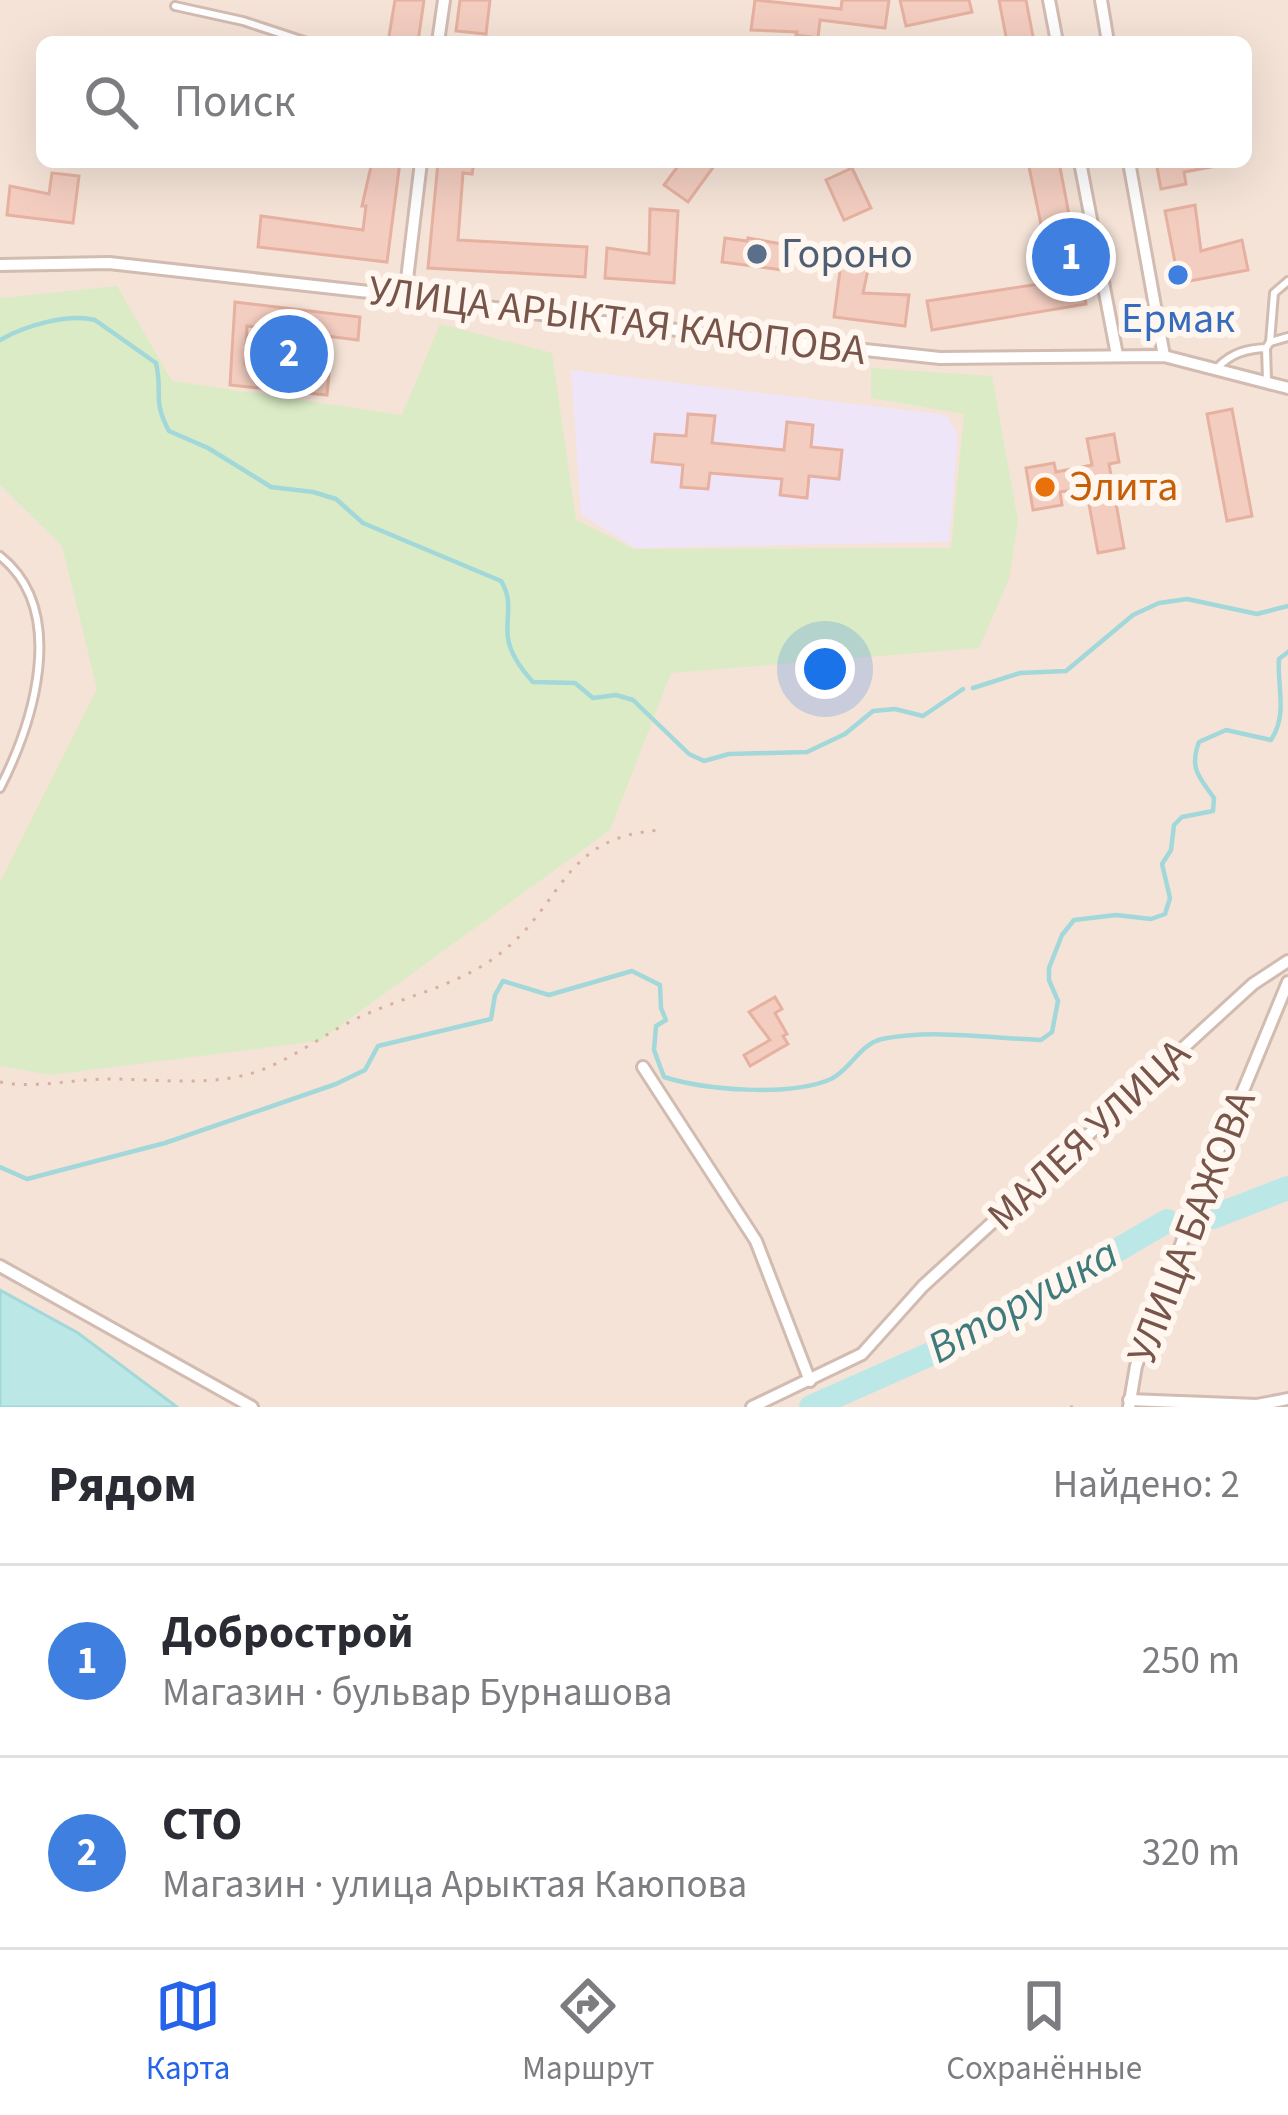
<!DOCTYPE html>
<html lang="ru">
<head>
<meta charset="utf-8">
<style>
  body { margin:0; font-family:"Source Sans 3",sans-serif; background:#f7f7f7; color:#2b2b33 }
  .you { position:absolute; left:825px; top:669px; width:42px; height:42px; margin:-30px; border:9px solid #fff; border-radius:50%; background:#1a73e8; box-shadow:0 0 0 18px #1a73e833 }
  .badge { display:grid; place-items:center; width:78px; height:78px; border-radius:50%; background:#2563eb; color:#fff; font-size:39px; font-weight:700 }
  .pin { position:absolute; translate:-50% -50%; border:6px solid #fff; box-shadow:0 3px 12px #0006 }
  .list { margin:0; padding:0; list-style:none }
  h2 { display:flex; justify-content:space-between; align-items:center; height:156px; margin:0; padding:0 48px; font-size:51px }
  h2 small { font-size:39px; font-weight:400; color:#7c7c81 }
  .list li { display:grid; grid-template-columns:78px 1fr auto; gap:36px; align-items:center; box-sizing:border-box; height:192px; padding:0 48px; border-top:3px solid #e1e1e2 }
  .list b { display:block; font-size:45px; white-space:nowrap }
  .list p { margin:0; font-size:39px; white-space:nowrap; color:#7c7c81 }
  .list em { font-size:39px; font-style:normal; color:#7c7c81 }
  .icon { flex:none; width:66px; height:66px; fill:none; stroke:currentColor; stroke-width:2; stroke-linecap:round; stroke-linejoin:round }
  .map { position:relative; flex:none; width:1288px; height:1407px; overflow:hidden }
  .search { position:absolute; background:#fff; box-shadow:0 12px 48px #0002; left:36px; right:36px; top:36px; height:132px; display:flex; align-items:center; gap:30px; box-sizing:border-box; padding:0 42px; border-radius:18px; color:#7c7c81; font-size:45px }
  .sheet { height:540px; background:#fff }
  nav { display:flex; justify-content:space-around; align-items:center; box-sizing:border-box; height:168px; border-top:3px solid #e1e1e2; background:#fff; font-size:33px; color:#7c7c81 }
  nav a { display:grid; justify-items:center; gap:6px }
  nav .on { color:#2563eb }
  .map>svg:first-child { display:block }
  .residential { fill:#f5e3d7; fill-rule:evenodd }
  .education { fill:#efe5f9 }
  .green { fill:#daebc6 }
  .water { fill:#bce7e7; stroke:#a2d8d9; stroke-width:3 }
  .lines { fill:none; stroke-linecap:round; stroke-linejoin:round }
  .stream { stroke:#a2d8d9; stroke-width:4.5 }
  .river { stroke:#bce7e7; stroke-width:24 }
  .building { fill:#f3cdc0; stroke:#e6b1a0; stroke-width:3 }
  .service-casing { stroke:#d2bbb0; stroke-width:12 }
  .minor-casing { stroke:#d2bbb0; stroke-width:16 }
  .path { stroke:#d8b0a2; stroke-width:3; stroke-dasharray:3 9; stroke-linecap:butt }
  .service { stroke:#fff; stroke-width:6 }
  .minor { stroke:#fff; stroke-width:10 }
  .service-dot { fill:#5c6f8a; stroke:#fff7ef; stroke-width:4.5 }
  .shop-dot { fill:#3f7fe0; stroke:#fff7ef; stroke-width:4.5 }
  .food-dot { fill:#e8710a; stroke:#fff7ef; stroke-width:4.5 }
  .labels { text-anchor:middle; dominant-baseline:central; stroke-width:12; stroke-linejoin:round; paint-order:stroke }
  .service-label { font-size:42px; fill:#4e5e75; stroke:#fff7ef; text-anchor:start }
  .shop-label { font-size:42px; fill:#366cbe; stroke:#fff7ef }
  .street-label { font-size:42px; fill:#78554b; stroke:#fff7ef }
  .food-label { font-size:42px; fill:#c56008; stroke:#fff7ef; text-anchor:start }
  .water-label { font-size:45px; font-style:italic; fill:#3e7b7d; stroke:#fff7ef }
</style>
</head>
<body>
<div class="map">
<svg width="1288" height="1407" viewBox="0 0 1288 1407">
  <rect width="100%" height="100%" fill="#fdf2e9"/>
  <path class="residential" d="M 0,0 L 1288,0 L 1288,1407 L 0,1407 ZM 42,42 L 1246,42 L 1246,162 L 42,162 Z"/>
  <polygon class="education" points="571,370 946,415 958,434 949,542 635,548 581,514"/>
  <polygon class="green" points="117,286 172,381 402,415 440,324 552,353 576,520 634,549 951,548 964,414 871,398 871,368 992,376 1018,521 1009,579 979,648 671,673 610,830 319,1041 50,1075 0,1066 0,882 97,689 62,546 0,485 0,298"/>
  <polygon class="water" points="0,1290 78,1333 177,1407 0,1407"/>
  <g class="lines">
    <g class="stream">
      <path d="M 0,340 C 24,326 68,313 95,320 L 156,363 C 163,392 152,400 169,431 L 208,448 L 271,487 L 313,492 L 336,499 L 363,523 L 501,581 C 514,602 505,617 508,638 C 510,654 523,671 533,682 L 575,683 L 593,698 L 616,695 L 633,700 L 689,754 L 704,761 L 729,754 L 807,752 L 845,734 L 873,711 L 895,709 L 923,716 L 963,689"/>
      <polyline points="973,688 1020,673 1066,671 1133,615 1159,603 1187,599 1257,614 1288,606"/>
      <path d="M 0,1167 L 27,1179 L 165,1143 L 336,1084 L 365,1070 L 378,1046 L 491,1019 L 495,995 L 503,981 L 549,995 L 632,971 L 660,985 L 661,1008 L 666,1020 L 656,1026 L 654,1050 L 664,1077 C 705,1090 790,1097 831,1079 C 850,1070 860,1044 882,1039 C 933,1029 989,1038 1041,1040 L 1052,1032 L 1058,1001 L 1049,980 L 1049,968 L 1062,935 L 1074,920 L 1116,915 L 1151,919 L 1165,914 L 1170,898 L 1162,864 L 1171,850 L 1174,825 L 1182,817 L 1213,811 L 1214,798 C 1199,777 1189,768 1199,742 L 1226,730 L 1271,740 C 1288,714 1277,688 1279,659 L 1288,652"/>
    </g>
    <g class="river">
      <polyline points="1213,1217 1288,1188"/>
      <polyline points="811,1407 969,1337 1167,1221"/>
    </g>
  </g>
  <g class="building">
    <polygon points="395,0 424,0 418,42 388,42"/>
    <polygon points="460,0 490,0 486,34 456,31"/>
    <polygon points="755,0 841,9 842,0 889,0 885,28 820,20 818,38 796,35 797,32 751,30"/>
    <polygon points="900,0 969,0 972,12 906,26"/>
    <polygon points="999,0 1026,0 1034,42 1007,42"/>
    <polygon points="372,162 400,162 387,262 258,247 261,216 363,230 366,206 362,206"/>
    <polygon points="438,162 474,162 472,174 463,173 458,240 587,247 585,277 428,268"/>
    <polygon points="681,162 717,162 688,202 664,185"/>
    <polygon points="1028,162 1059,162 1086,304 932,330 927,301 1053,282"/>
    <polygon points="1156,162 1210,162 1211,167 1184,172 1186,184 1161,189"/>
    <polygon points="852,168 871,208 844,220 826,180"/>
    <polygon points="52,173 79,176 73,223 7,215 10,186 49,194"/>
    <polygon points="1195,205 1201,251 1242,240 1248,270 1179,283 1165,211"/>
    <polygon points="650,209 678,211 674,283 605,278 607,248 649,254"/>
    <polygon points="725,238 747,241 748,238 793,246 790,271 722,262"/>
    <polygon points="843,248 872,251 863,293 909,295 905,326 834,317"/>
    <polygon points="235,302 360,317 358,340 247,326 245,364 329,374 327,395 230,385"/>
    <polygon points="1232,409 1252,516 1227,521 1207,414"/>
    <polygon points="688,414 715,416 712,443 784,450 787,422 813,425 811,447 842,450 839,479 809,476 807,498 780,495 782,479 710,473 708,489 681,487 683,465 652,462 655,434 686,436"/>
    <polygon points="1114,434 1119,462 1109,464 1124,548 1098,553 1086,488 1060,492 1062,505 1033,510 1026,468 1054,463 1056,472 1092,465 1087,439"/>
    <polygon points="775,997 782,1009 775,1013 787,1034 783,1036 788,1044 750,1066 744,1055 770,1040 749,1012"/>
  </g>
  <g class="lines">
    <g class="service-casing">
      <g id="service">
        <polyline points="175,6 243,21 307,42"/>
        <polyline points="1270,342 1274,293 1288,281"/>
        <polyline points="1266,348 1267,380"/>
        <path d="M 1218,367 C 1232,353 1246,349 1266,348 L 1270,342 L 1288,337"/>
        <path d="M 0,556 C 69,611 33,723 0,788"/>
      </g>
    </g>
    <g class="minor-casing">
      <g id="minor">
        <polyline points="1049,0 1057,42"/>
        <polyline points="1101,0 1108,42"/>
        <polyline points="438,42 444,0"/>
        <polyline points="1080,162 1117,355"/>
        <polyline points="1129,162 1164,356"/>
        <polyline points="0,265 109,263 405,296 593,321 940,358 1164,356 1288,388"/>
        <polyline points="405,296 421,162"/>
        <polyline points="643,1067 756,1241 810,1381"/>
        <polyline points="0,1266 252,1407"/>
        <polyline points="1129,1400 1257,1405 1288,1399"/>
        <polyline points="752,1407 862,1354 923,1286 1253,984 1288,961"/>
        <polyline points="1129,1407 1136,1366 1195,1207 1288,982"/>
      </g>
    </g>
    <g class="path">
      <path d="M 0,1082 C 37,1089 72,1079 109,1079 C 159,1079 217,1088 264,1069 C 301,1054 332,1028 369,1013 C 413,994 464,983 502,952 C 565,902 562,836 662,830"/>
      <polyline points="1070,1407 1076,1407"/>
    </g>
    <use href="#service" class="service"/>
    <use href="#minor" class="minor"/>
  </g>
  <circle class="service-dot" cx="757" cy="254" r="12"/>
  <circle class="shop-dot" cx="1178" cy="275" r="12"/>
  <circle class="food-dot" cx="1045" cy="487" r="12"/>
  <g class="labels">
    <g class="service-label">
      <text x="781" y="254">Гороно</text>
    </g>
    <g class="shop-label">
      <text x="1178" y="319">Ермак</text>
    </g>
    <g class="street-label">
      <text transform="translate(617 321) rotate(7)">УЛИЦА АРЫКТАЯ КАЮПОВА</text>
      <text transform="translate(1089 1135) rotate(-43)">МАЛЕЯ УЛИЦА</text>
      <text transform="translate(1192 1227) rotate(-69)">УЛИЦА БАЖОВА</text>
    </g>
    <g class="food-label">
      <text x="1069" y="487">Элита</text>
    </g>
    <g class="water-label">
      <text transform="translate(1023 1301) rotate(-29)">Вторушка</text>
    </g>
  </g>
</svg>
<div class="you"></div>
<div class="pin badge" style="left:1071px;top:257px;background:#3f7fe0">1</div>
<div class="pin badge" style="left:289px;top:354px;background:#3f7fe0">2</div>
<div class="search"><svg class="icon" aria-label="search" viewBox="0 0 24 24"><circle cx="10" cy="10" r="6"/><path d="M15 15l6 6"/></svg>Поиск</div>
</div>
<section class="sheet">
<h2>Рядом<small>Найдено: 2</small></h2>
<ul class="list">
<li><span class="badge" style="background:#3f7fe0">1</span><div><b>Добрострой</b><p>Магазин · бульвар Бурнашова</p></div><em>250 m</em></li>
<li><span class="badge" style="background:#3f7fe0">2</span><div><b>СТО</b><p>Магазин · улица Арыктая Каюпова</p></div><em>320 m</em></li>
</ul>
</section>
<nav>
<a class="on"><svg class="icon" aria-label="map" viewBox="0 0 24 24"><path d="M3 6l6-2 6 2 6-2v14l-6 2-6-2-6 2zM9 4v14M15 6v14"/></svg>Карта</a>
<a><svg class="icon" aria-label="directions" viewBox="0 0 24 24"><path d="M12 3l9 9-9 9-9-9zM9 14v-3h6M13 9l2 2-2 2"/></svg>Маршрут</a>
<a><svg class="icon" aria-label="saved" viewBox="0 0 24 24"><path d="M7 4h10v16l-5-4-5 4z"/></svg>Сохранённые</a>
</nav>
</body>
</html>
